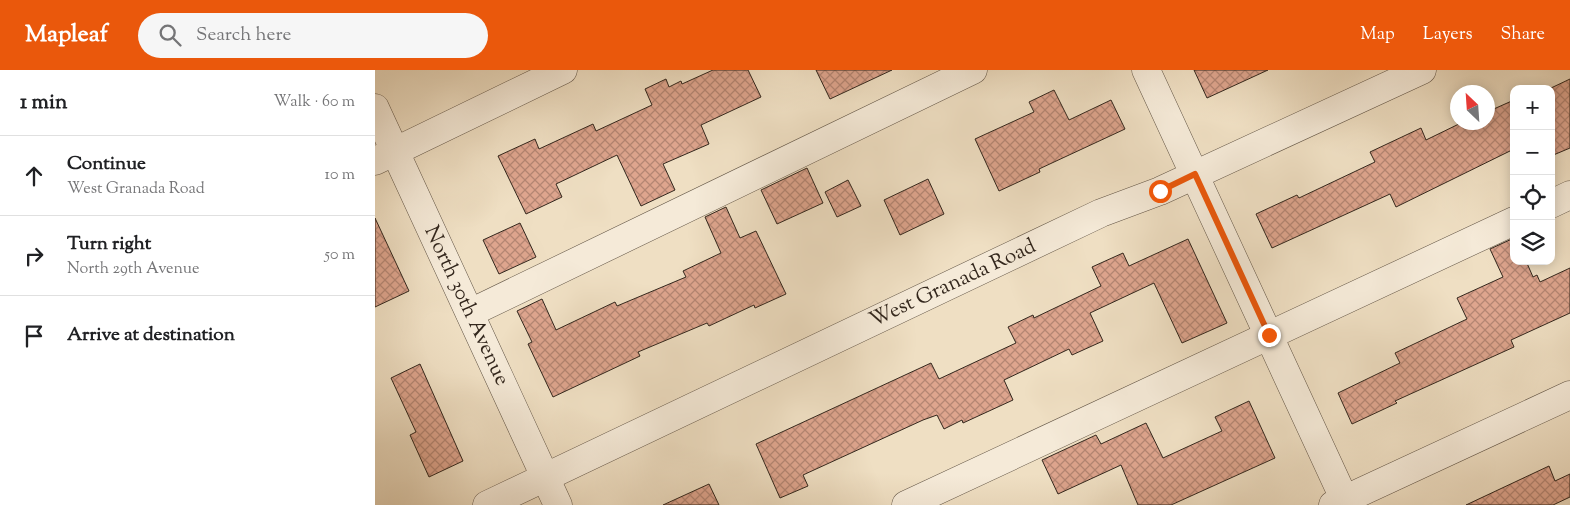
<!DOCTYPE html>
<html lang="en">
<head>
<meta charset="utf-8">
<style>
  body { margin:0; font-family:"Sorts Mill Goudy",serif; background:#f6f6f6; color:#202124 }
  .controls { position:absolute; right:15px; top:15px; display:grid; overflow:hidden; border-radius:10px; box-shadow:0 2px 12px #0003 }
  .controls button { width:45px; height:45px; display:grid; place-items:center; padding:0; border:0; border-bottom:1px solid #e0e0e0; background:#fff; color:#202124; font:25px sans-serif }
  .compass { position:absolute; left:1075px; top:15px; width:45px; height:45px; border-radius:50%; background:#fff; box-shadow:0 2px 12px #0003; rotate:335deg }
  .stop { position:absolute; width:15px; height:15px; margin:-11px; border:4px solid #ea580c; border-radius:50%; background:#fff }
  .stop.end { background:#ea580c; border-color:#fff; box-shadow:0 1px 5px #0008 }
  .list { margin:0; padding:0; list-style:none }
  h2 { display:flex; justify-content:space-between; align-items:center; height:65px; margin:0; padding:0 20px; font-size:21px }
  h2 small { font-size:16px; font-weight:400; color:#757577 }
  .list li { display:grid; grid-template-columns:32px 1fr auto; gap:15px; align-items:center; box-sizing:border-box; height:80px; padding:0 20px; border-top:1px solid #e0e0e0 }
  .list b { display:block; font-size:19px; white-space:nowrap }
  .list p { margin:0; font-size:16px; white-space:nowrap; color:#757577 }
  .list em { font-size:16px; font-style:normal; color:#757577 }
  .icon { flex:none; width:28px; height:28px; fill:none; stroke:currentColor; stroke-width:2; stroke-linecap:round; stroke-linejoin:round }
  .map { position:relative; flex:none; width:1195px; height:435px; overflow:hidden }
  header { display:flex; align-items:center; gap:30px; box-sizing:border-box; height:70px; padding:0 25px; background:#ea580c; color:#fff }
  header strong { font-size:24px }
  nav { display:flex; gap:28px; margin-inline-start:auto; font-size:18px }
  .search { width:350px; height:45px; background:#f6f6f6; display:flex; align-items:center; gap:12px; box-sizing:border-box; padding:0 18px; border-radius:28px; color:#757577; font-size:19px }
  main { display:flex }
  aside { flex:1; background:#fff }
  .map>svg:first-child { display:block }
  .building { fill:url(#building-cross-hatch); stroke:#33271d }
  .lines { fill:none; stroke-linecap:round; stroke-linejoin:round }
  .minor-casing { stroke:#625546; stroke-width:29 }
  .minor { stroke:#f5ead8; stroke-width:28 }
  .route { stroke:#ea580c; stroke-width:6 }
  .labels { text-anchor:middle; dominant-baseline:central; stroke-width:4.5; stroke-linejoin:round; paint-order:stroke }
  .street-label { font-size:21px; fill:#33271d; stroke:#f5ead8 }
</style>
</head>
<body>
<header>
<strong>Mapleaf</strong>
<div class="search"><svg class="icon" aria-label="search" viewBox="0 0 24 24"><circle cx="10" cy="10" r="6"/><path d="M15 15l6 6"/></svg>Search here</div>
<nav><a>Map</a><a>Layers</a><a>Share</a></nav>
</header>
<main>
<aside>
<h2>1 min<small>Walk · 60 m</small></h2>
<ul class="list">
<li><svg class="icon" aria-label="ahead" viewBox="0 0 24 24"><path d="M12 20V5M6 11l6-6 6 6"/></svg><div><b>Continue</b><p>West Granada Road</p></div><em>10 m</em></li>
<li><svg class="icon" aria-label="right" viewBox="0 0 24 24"><path d="M7 20v-9h11M14 6l5 5-5 5"/></svg><div><b>Turn right</b><p>North 29th Avenue</p></div><em>50 m</em></li>
<li><svg class="icon" aria-label="arrive" viewBox="0 0 24 24"><path d="M6 21V4h12l-3 4 3 4H6"/></svg><div><b>Arrive at destination</b></div></li>
</ul>
</aside>
<div class="map">
<svg width="1195" height="435" viewBox="0 0 1195 435">
  <defs>
    <pattern id="building-cross-hatch" width="8" height="8" patternUnits="userSpaceOnUse" patternTransform="scale(1.25)"><rect width="8" height="8" fill="#dea58e"/><path d="M0 0l8 8M0 8l8-8" fill="none" stroke="#b58673"/></pattern>
  </defs>
  <rect width="100%" height="100%" fill="#efdfc3"/>
  <filter id="stains"><feTurbulence type="fractalNoise" baseFrequency=".004" numOctaves="4"/><feColorMatrix values="0 0 0 0 .2 0 0 0 0 .09 0 0 0 0 .02 0 0 0 .5 -.17"/></filter>
  <radialGradient id="worn" r=".72"><stop offset=".6" stop-color="#630" stop-opacity="0"/><stop offset="1" stop-color="#630" stop-opacity=".3"/></radialGradient>
  <g class="building">
    <polygon points="338,0 373,0 386,27 326,55 334,74 288,94 300,120 266,136 242,85 181,114 187,127 151,144 123,86 160,69 164,79 218,54 221,61 277,35 270,19 291,9 294,17 306,11 307,14"/>
    <polygon points="441,0 517,0 455,29"/>
    <polygon points="819,0 893,0 832,28"/>
    <polygon points="1195,9 1195,78 1176,86 1176,18"/>
    <polygon points="679,20 694,50 736,30 750,59 664,99 665,102 624,121 600,69 659,42 654,32"/>
    <polygon points="1139,30 1139,79 1021,137 1015,124 897,178 881,144 922,125 924,128 1000,92 995,82 1046,58 1051,70 1088,52 1112,52 1112,42"/>
    <polygon points="432,98 448,133 402,154 386,120"/>
    <polygon points="553,109 569,144 525,165 509,130"/>
    <polygon points="473,110 486,136 462,147 450,122"/>
    <polygon points="351,137 365,168 381,161 411,224 380,238 379,235 334,256 332,253 263,282 265,286 178,327 153,274 157,272 142,241 167,229 181,260 240,232 242,236 311,207 308,201 346,183 330,147"/>
    <polygon points="0,148 34,221 0,237"/>
    <polygon points="145,153 161,187 124,204 108,170"/>
    <polygon points="1139,168 1139,191 1151,191 1158,207 1162,205 1165,212 1195,198 1195,243 1136,270 1139,277 1020,331 1022,333 977,354 963,323 1025,293 1020,283 1092,249 1082,228 1128,207 1115,179"/>
    <polygon points="813,169 852,253 807,273 779,213 715,243 728,271 697,285 694,279 629,310 638,330 588,353 587,350 569,359 562,345 548,350 428,405 433,416 405,428 381,374 556,293 564,309 641,273 633,257 658,245 659,248 726,216 717,197 748,183 754,196"/>
    <polygon points="45,294 88,391 54,407 35,365 41,362 16,308"/>
    <polygon points="874,331 900,388 796,435 763,435 746,395 683,424 667,390 721,365 726,374 771,353 788,388 847,361 840,347"/>
    <polygon points="1174,396 1180,411 1195,404 1195,427 1178,435 1091,435"/>
    <polygon points="334,414 344,435 288,435"/>
  </g>
  <g class="lines">
    <g class="minor-casing">
      <g id="minor">
        <polyline points="771,0 972,435"/>
        <polyline points="0,38 183,435"/>
        <polyline points="0,91 188,0"/>
        <polyline points="1176,134 1195,125"/>
        <polyline points="95,243 598,0"/>
        <polyline points="112,435 726,143 785,121 1047,0"/>
        <polyline points="531,435 1139,151"/>
        <polyline points="958,435 1195,325"/>
      </g>
    </g>
    <use href="#minor" class="minor"/>
  </g>
  <g class="lines">
    <polyline class="route" points="785,121 820,104 894,265"/>
  </g>
  <g class="labels">
    <g class="street-label">
      <text transform="translate(578 214) rotate(-25)">West Granada Road</text>
      <text transform="translate(91 236) rotate(65)">North 30th Avenue</text>
    </g>
  </g>
  <rect width="100%" height="100%" filter="url(#stains)"/>
  <rect width="100%" height="100%" fill="url(#worn)"/>
</svg>
<div class="controls">
<button>+</button>
<button>−</button>
<button><svg class="icon" aria-label="locate" viewBox="0 0 24 24"><circle cx="12" cy="12" r="6"/><path d="M12 2v4M12 18v4M2 12h4M18 12h4"/></svg></button>
<button><svg class="icon" aria-label="layers" viewBox="0 0 24 24"><path d="M12 4l9 5-9 5-9-5zM3 14l9 5 9-5"/></svg></button>
</div>
<svg class="compass" viewBox="-18 -18 36 36"><path d="M0-13l5 13h-10z" fill="#e53935"/><path d="M0 13l5-13h-10z" fill="#757577"/></svg>
<div class="stop" style="left:785px;top:121px"></div>
<div class="stop end" style="left:894px;top:265px"></div>
</div>
</main>
</body>
</html>
